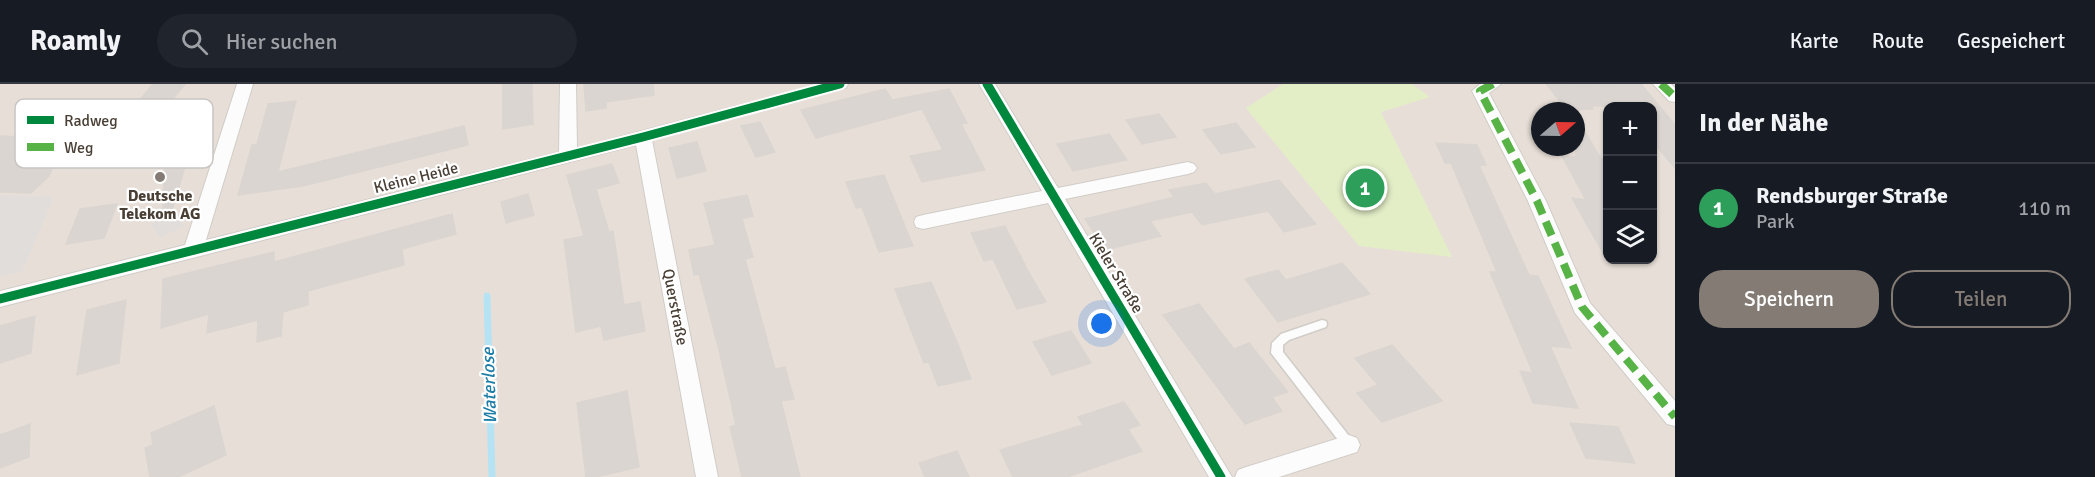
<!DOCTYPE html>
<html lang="de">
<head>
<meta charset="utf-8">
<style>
  body { margin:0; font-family:Signika,sans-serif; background:#20242c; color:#f1f3f6 }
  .controls { position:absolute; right:18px; top:18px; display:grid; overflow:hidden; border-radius:12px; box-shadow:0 2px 4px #0004 }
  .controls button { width:54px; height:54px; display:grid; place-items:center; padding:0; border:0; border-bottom:2px solid #363941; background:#171b24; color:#f1f3f6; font:30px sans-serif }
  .compass { position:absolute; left:1531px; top:18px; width:54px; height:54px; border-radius:50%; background:#171b24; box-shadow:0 2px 4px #0004; rotate:70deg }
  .you { position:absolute; left:1102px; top:240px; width:21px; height:21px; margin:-15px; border:4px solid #fff; border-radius:50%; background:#1a73e8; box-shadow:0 0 0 9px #1a73e833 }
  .badge { display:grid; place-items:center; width:39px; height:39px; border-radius:50%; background:#847c74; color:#fff; font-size:20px; font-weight:700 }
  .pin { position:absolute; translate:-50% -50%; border:3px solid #fff; box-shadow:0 2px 6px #0006 }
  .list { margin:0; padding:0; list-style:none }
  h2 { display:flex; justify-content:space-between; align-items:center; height:78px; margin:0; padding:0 24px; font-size:26px }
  h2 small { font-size:20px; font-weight:400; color:#9ea1a6 }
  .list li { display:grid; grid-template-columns:39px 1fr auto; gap:18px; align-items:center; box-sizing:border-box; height:90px; padding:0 24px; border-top:2px solid #363941 }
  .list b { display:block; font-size:22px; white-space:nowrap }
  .list p { margin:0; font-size:20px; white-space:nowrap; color:#9ea1a6 }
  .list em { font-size:20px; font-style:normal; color:#9ea1a6 }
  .actions { display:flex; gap:12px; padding:18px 24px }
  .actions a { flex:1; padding:14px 0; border:2px solid #847c74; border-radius:24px; text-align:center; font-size:21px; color:#847c74 }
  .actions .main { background:#847c74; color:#fff }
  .icon { flex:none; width:33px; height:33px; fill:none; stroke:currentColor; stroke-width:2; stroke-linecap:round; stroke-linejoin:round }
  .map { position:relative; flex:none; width:1675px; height:393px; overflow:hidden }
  header { display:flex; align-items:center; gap:36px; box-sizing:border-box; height:84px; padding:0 30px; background:#171b24; border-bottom:2px solid #363941 }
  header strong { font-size:28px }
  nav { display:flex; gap:33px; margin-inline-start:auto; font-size:21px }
  .search { width:420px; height:54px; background:#20242c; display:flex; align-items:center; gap:15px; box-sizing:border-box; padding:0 21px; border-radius:33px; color:#9ea1a6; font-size:22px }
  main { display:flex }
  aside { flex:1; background:#171b24 }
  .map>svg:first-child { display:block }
  .residential { fill:#e7dfd7; fill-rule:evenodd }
  .green { fill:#e3eec7 }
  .parking { fill:#e1ddda }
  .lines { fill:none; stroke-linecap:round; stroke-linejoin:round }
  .stream { stroke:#b6e3f4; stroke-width:7 }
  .building { fill:#dad5d1; stroke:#dad5d0; stroke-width:1.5 }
  .service-casing { stroke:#d0ccc7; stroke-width:3 }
  .minor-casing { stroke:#d0ccc7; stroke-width:2 }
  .service { fill:#fdfcfc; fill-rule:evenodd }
  .minor { fill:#fdfcfc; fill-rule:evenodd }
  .quiet { stroke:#57b346; stroke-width:8; stroke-dasharray:15 8; stroke-linecap:butt }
  .cycleway-casing { stroke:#fff; stroke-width:13 }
  .cycleway { stroke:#00873e; stroke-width:9 }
  .poi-dot { fill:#847c74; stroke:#fff; stroke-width:2 }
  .labels { text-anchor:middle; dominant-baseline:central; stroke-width:4.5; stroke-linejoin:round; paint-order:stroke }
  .street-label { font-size:16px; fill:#493f35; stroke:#fff }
  .poi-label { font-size:16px; font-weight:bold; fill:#493f35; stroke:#fff }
  .water-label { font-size:18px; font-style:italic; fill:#1e7ea7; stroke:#fff }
  .key { fill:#fff; stroke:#c8c5c2; stroke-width:1.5 }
  .key-label { font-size:16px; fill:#493f35 }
</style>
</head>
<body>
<header>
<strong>Roamly</strong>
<div class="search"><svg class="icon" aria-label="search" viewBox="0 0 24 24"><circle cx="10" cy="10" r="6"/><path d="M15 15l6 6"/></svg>Hier suchen</div>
<nav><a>Karte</a><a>Route</a><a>Gespeichert</a></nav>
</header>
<main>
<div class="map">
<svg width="1675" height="393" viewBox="0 0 1675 393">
  <rect width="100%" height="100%" fill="#f2eeea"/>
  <path class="residential" d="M 0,0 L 1675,0 L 1675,393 L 0,393 ZM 1608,22 L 1652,22 L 1652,176 L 1608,176 ZM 1540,27 L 1576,27 L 1576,63 L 1540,63 Z"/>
  <polygon class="green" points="1283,0 1412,0 1430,13 1381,28 1452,173 1359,162 1246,24"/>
  <g class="parking">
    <polygon points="0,111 54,113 22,188 0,192"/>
    <polygon points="176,128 184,142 159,154 151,140"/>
  </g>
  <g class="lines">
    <polyline class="stream" points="487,212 492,393"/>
  </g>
  <g class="building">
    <polygon points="153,0 185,0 167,22 175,22 169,30 200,31 171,69 190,66 169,136 163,136 164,78 160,84 142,83 155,45 118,42"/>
    <polygon points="503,0 532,0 533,40 503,45"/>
    <polygon points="584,0 653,0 654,11 606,18 606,24 586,27"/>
    <polygon points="1641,0 1675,41 1675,84 1653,58 1653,22 1591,22 1593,25 1567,26 1547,1"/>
    <polygon points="885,5 892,16 949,5 967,39 961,40 985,86 922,98 910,72 943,66 922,25 816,54 801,26"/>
    <polygon points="296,17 278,88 464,42 468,61 303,102 238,111 252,61 257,60 268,20"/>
    <polygon points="1159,30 1176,53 1142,60 1126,36"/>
    <polygon points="1576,33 1601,75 1608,75 1608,178 1572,114 1586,116 1562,72 1576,73"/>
    <polygon points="760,38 775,68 756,73 741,42"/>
    <polygon points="1236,39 1255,63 1221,70 1203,46"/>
    <polygon points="1109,50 1127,76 1073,87 1057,60"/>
    <polygon points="0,52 64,55 49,92 31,109 0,108"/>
    <polygon points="697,58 706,87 677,94 669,64"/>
    <polygon points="1436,59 1477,61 1486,81 1479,81 1529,191 1538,192 1571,264 1550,262 1578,324 1533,319 1520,287 1533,289 1490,188 1497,188 1451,79 1445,79"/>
    <polygon points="612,80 619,99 596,105 609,148 613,147 624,221 640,218 645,247 604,256 601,242 576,248 564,156 584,152 567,91"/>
    <polygon points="884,91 913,162 879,168 862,123 856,124 846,98"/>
    <polygon points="1279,96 1316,140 1284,148 1268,127 1202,141 1192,128 1150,137 1161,152 1106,166 1085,135 1174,113 1169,106 1206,99 1215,110"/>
    <polygon points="528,110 534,131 506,139 501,118"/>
    <polygon points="747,111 753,132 742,135 753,173 745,175 775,285 785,283 794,315 781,317 800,393 742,393 730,343 736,341 720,270 699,190 694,191 689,166 715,161 704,119"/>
    <polygon points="117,120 104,154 66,160 80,125"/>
    <polygon points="452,130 456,150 402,165 404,181 308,207 308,221 283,228 281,252 257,258 258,236 207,249 209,230 161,244 163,195 274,168 274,178"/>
    <polygon points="1005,142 1028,187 1046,218 1017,225 993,175 984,177 971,149"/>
    <polygon points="1342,179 1370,210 1278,238 1245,195 1278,186 1286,196"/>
    <polygon points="931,198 957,258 971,295 938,302 929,278 924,279 895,205"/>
    <polygon points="126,216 119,279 77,291 87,226"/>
    <polygon points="1199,220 1234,265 1249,259 1288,308 1272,313 1282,327 1245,340 1163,231"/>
    <polygon points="35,232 31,269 0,279 0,242"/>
    <polygon points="1071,247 1091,279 1052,291 1033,258"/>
    <polygon points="1392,261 1442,317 1382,338 1357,309 1378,301 1355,274"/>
    <polygon points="627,307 639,383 596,393 586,393 577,319"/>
    <polygon points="1124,318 1140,341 1128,345 1142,367 1067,393 1013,393 1000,366 1083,341 1078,333"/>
    <polygon points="214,322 226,371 178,393 150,393 145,364 153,361 151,349"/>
    <polygon points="1570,339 1618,343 1635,379 1586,374"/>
    <polygon points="30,340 29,373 0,384 0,351"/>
    <polygon points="957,367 969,393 925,393 919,379"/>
  </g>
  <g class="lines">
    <g class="service-casing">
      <polygon id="service" points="1322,236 1326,237 1327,240 1326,243 1289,256 1283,261 1283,268 1353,357 1355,361 1353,365 1349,366 1345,365 1271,269 1272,259 1281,250"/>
    </g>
    <g class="minor-casing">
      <g id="minor">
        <polygon points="237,0 253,0 206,156 559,68 560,0 576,0 577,64 820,0 848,0 846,4 652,56 718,393 696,393 636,61 0,223 0,207 185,161"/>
        <polygon points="979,0 995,0 1058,104 1188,78 1194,80 1197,84 1194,88 1188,90 1065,115 1232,393 1209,393 1048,119 923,145 916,143 914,138 916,133 923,131 1042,107"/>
        <polygon points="1480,0 1501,0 1489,9 1546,117 1590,219 1675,317 1675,342 1667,340 1575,229 1528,117 1472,7"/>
        <polygon points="1653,0 1671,0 1675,4 1675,18 1669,17"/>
        <polygon points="1349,351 1357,354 1360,361 1357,368 1279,393 1235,393 1238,386 1246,383"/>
      </g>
    </g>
    <use href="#service" class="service"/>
    <use href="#minor" class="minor"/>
    <g class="quiet">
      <polyline points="1493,0 1480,7 1537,117 1582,223 1675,333"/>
      <polyline points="1661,0 1675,13"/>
    </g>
    <g class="cycleway-casing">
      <g id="cycleway">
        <polyline points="987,0 1221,393"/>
        <polyline points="0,215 643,53 840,0"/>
      </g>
    </g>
    <use href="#cycleway" class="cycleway"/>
  </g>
  <circle class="poi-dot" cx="160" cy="93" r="6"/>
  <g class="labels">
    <g class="street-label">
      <text transform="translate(416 94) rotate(-14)">Kleine Heide</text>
      <text transform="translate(1116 189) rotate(59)">Kieler Straße</text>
      <text transform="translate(675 223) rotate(79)">Querstraße</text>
    </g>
    <g class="poi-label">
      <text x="160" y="112">Deutsche<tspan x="160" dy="18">Telekom AG</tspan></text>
    </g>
    <g class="water-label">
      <text transform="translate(489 302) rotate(-92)">Waterlose</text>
    </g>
  </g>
  <rect x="15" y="15" width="198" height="69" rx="9" class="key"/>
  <rect x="27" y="32" width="27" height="8" fill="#00873e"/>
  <rect x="27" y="59" width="27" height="8" fill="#57b346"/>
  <g class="key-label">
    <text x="64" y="42">Radweg</text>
    <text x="64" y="69">Weg</text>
  </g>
</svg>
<div class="controls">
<button>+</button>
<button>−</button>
<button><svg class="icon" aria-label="layers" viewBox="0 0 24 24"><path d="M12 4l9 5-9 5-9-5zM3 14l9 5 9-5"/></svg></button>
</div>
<svg class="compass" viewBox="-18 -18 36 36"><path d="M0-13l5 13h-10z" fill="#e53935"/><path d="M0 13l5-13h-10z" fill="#9ea1a6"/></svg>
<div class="you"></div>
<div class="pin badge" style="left:1365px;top:104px;background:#2e9e5b">1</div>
</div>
<aside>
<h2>In der Nähe<small></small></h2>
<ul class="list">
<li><span class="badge" style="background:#2e9e5b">1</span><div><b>Rendsburger Straße</b><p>Park</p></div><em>110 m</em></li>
</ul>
<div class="actions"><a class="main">Speichern</a><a>Teilen</a></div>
</aside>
</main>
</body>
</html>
